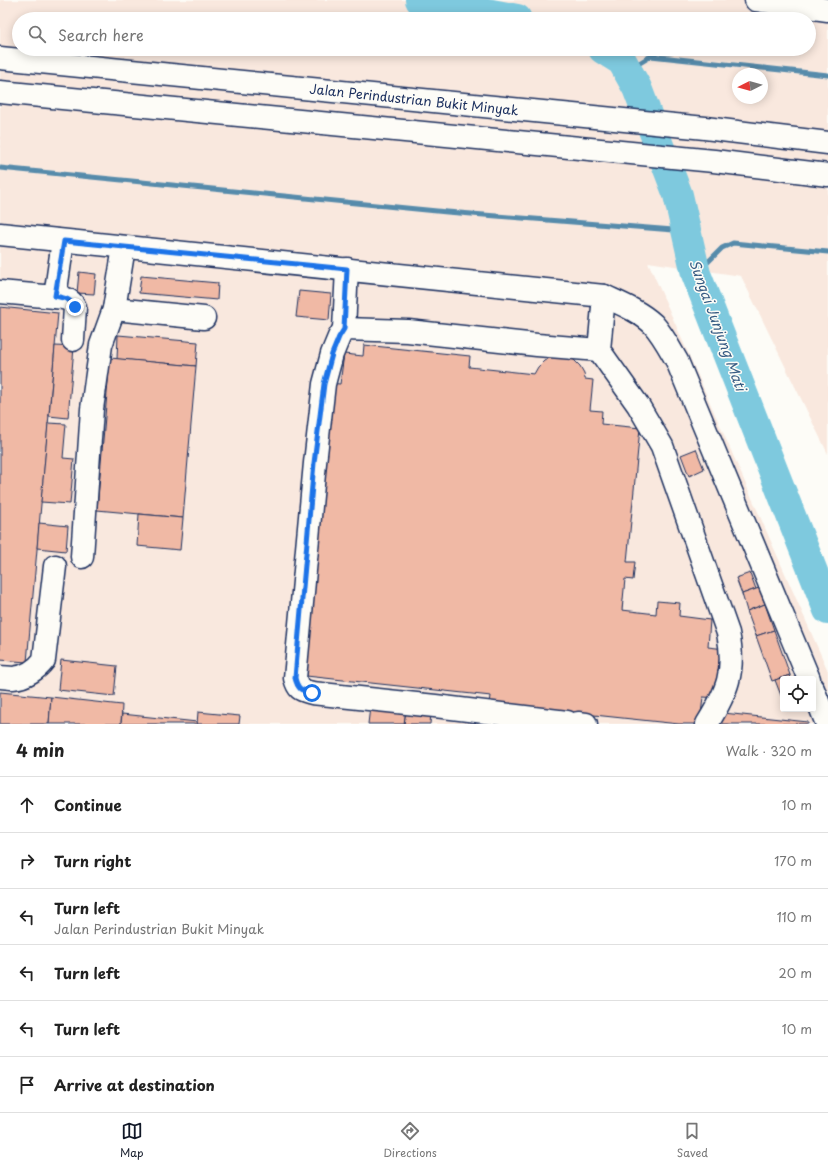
<!DOCTYPE html>
<html lang="en">
<head>
<meta charset="utf-8">
<style>
  body { margin:0; font-family:"Playpen Sans",sans-serif; background:#f2f2f2; color:#222 }
  .controls { position:absolute; right:12px; bottom:12px; display:grid; overflow:hidden; border-radius:4px; box-shadow:0 2px 10px #0003 }
  .controls button { width:36px; height:36px; display:grid; place-items:center; padding:0; border:0; border-bottom:1px solid #e0e0e0; background:#fff; color:#222; font:20px sans-serif }
  .compass { position:absolute; left:732px; top:68px; width:36px; height:36px; border-radius:50%; background:#fff; box-shadow:0 2px 10px #0003; rotate:264deg }
  .stop { position:absolute; width:12px; height:12px; margin:-9px; border:3px solid #1a73e8; border-radius:50%; background:#fff }
  .stop.end { background:#1a73e8; border-color:#fff; box-shadow:0 1px 4px #0008 }
  .list { margin:0; padding:0; list-style:none }
  h2 { display:flex; justify-content:space-between; align-items:center; height:52px; margin:0; padding:0 16px; font-size:17px }
  h2 small { font-size:13px; font-weight:400; color:#767676 }
  .list li { display:grid; grid-template-columns:26px 1fr auto; gap:12px; align-items:center; box-sizing:border-box; height:56px; padding:0 16px; border-top:1px solid #e0e0e0 }
  .list b { display:block; font-size:15px; white-space:nowrap }
  .list p { margin:0; font-size:13px; white-space:nowrap; color:#767676 }
  .list em { font-size:13px; font-style:normal; color:#767676 }
  .icon { flex:none; width:22px; height:22px; fill:none; stroke:currentColor; stroke-width:2; stroke-linecap:round; stroke-linejoin:round }
  .map { position:relative; flex:none; width:828px; height:724px; overflow:hidden }
  .search { position:absolute; background:#fff; box-shadow:0 2px 10px #0003; left:12px; right:12px; top:12px; height:44px; display:flex; align-items:center; gap:10px; box-sizing:border-box; padding:0 14px; border-radius:22px; color:#767676; font-size:15px }
  .sheet { height:388px; background:#fff }
  nav { display:flex; justify-content:space-around; align-items:center; box-sizing:border-box; height:56px; border-top:1px solid #e0e0e0; background:#fff; font-size:11px; color:#767676 }
  nav a { display:grid; justify-items:center; gap:2px }
  nav .on { color:#111827 }
  .map>svg:first-child { display:block }
  .built { fill:#f9e8de; fill-rule:evenodd }
  .lines { fill:none; stroke-linecap:round; stroke-linejoin:round }
  .stream { stroke:#568bab; stroke-width:5 }
  .river { stroke:#7ec9de; stroke-width:30 }
  .building { fill:#f0b9a5; stroke:#1b2f5e }
  .minor-casing { stroke:#1b2f5e; stroke-width:25 }
  .major-casing { stroke:#1b2f5e; stroke-width:25 }
  .minor { stroke:#fdfcf7; stroke-width:22 }
  .major { stroke:#fdfcf7; stroke-width:22 }
  .route { stroke:#1a73e8; stroke-width:5 }
  .labels { text-anchor:middle; dominant-baseline:central; stroke-width:3; stroke-linejoin:round; paint-order:stroke }
  .street-label { font-size:13px; fill:#1b2f5e; stroke:#fdfcf7 }
  .water-label { font-size:14px; font-style:italic; fill:#395d84; stroke:#fdfcf7 }
</style>
</head>
<body>
<div class="map">
<svg width="828" height="724" viewBox="0 0 828 724">
  <rect width="100%" height="100%" fill="#fdfcf7"/>
  <filter id="ink" filterUnits="userSpaceOnUse"><feTurbulence type="fractalNoise" baseFrequency=".025" numOctaves="2"/><feDisplacementMap in="SourceGraphic" scale="8" xChannelSelector="R" yChannelSelector="G"/><feConvolveMatrix kernelMatrix="1 2 1 2 8 2 1 2 1" color-interpolation-filters="sRGB"/></filter>
  <g filter="url(#ink)">
    <path class="built" d="M 0,0 L 828,0 L 828,454 L 741,276 L 648,262 L 828,671 L 828,724 L 0,724 ZM 19,19 L 809,19 L 809,49 L 19,49 ZM 738,74 L 762,74 L 762,98 L 738,98 ZM 783,679 L 813,679 L 813,709 L 783,709 Z"/>
    <g class="lines">
      <g class="stream">
        <polyline points="628,70 651,56 828,75"/>
        <polyline points="0,168 447,212 686,231"/>
        <polyline points="696,274 722,248 733,243 828,252"/>
      </g>
      <g class="river">
        <polyline points="420,0 517,19"/>
        <polyline points="603,49 622,61 637,88 678,195 696,274 828,610"/>
      </g>
    </g>
    <g class="building">
      <polygon points="79,272 96,274 94,294 77,293"/>
      <polygon points="141,276 218,283 217,300 139,293"/>
      <polygon points="299,291 331,294 329,320 296,317"/>
      <polygon points="0,307 58,313 27,662 0,660"/>
      <polygon points="118,335 198,342 196,366 117,359"/>
      <polygon points="364,345 470,356 469,367 534,374 538,367 544,361 551,357 567,357 574,360 580,366 584,373 585,379 593,380 590,410 602,411 601,424 640,428 627,562 635,562 633,580 625,579 622,610 656,614 657,601 680,603 679,616 710,620 708,647 725,649 720,698 703,697 700,724 679,724 490,704 491,696 297,675 327,383 340,384 344,354 363,356"/>
      <polygon points="55,346 74,347 68,418 49,416"/>
      <polygon points="110,358 196,366 183,518 97,510"/>
      <polygon points="48,423 66,424 63,458 74,459 70,504 41,502"/>
      <polygon points="696,449 704,469 689,476 681,455"/>
      <polygon points="139,514 183,518 180,550 137,546"/>
      <polygon points="39,523 68,526 66,551 37,548"/>
      <polygon points="750,573 756,589 742,594 736,578"/>
      <polygon points="759,588 765,604 747,611 742,594"/>
      <polygon points="765,604 774,630 756,636 747,611"/>
      <polygon points="774,630 790,675 772,681 756,636"/>
      <polygon points="61,660 117,666 114,696 58,690"/>
      <polygon points="790,675 791,679 783,679 783,698 782,698 775,680"/>
      <polygon points="0,692 51,697 49,724 0,724"/>
      <polygon points="51,697 122,705 121,724 49,724"/>
      <polygon points="370,707 406,711 404,724 368,724"/>
      <polygon points="406,711 431,713 430,724 404,724"/>
      <polygon points="198,712 240,716 239,724 197,724"/>
      <polygon points="714,712 808,722 808,724 713,724"/>
      <polygon points="122,714 197,722 197,724 121,724"/>
    </g>
    <g class="lines">
      <g class="minor-casing">
        <g id="minor">
          <polyline points="756,0 828,10"/>
          <path d="M 0,234 L 604,296 C 621,304 639,311 653,324 C 663,335 670,349 677,361 L 809,679"/>
          <polyline points="0,292 55,297 63,241"/>
          <path d="M 604,296 L 599,350 L 638,405 L 662,446 L 728,633 C 736,671 727,692 707,724"/>
          <path d="M 55,297 C 64,298 70,298 75,307 L 73,340"/>
          <polyline points="114,309 204,318"/>
          <polyline points="344,329 347,269"/>
          <polyline points="82,557 92,409 101,345 114,309 124,247"/>
          <path d="M 0,677 C 4,677 9,678 13,678 C 26,677 37,669 44,660 L 55,566"/>
          <polyline points="813,689 827,724"/>
          <path d="M 567,722 L 435,706 L 312,693 C 301,690 298,690 295,678 L 315,463 L 324,384 L 332,354 L 339,337 L 344,329 L 408,331 L 537,345 L 599,350"/>
          <polyline points="578,723 586,724"/>
        </g>
      </g>
      <g class="major-casing">
        <g id="major">
          <polyline points="0,58 705,128 828,143"/>
          <polyline points="0,92 714,161 828,175"/>
        </g>
      </g>
      <use href="#minor" class="minor"/>
      <use href="#major" class="major"/>
    </g>
  </g>
  <g class="lines" filter="url(#ink)">
    <path class="route" d="M 75,307 C 70,298 64,298 55,296 L 64,241 L 347,269 L 344,329 L 339,337 L 332,354 L 324,384 L 314,463 L 295,678 C 298,690 301,690 312,693"/>
  </g>
  <g class="labels">
    <g class="street-label">
      <text transform="translate(414 99) rotate(6)">Jalan Perindustrian Bukit Minyak</text>
    </g>
    <g class="water-label">
      <text transform="translate(718 325) rotate(70)">Sungai Junjung Mati</text>
    </g>
  </g>
</svg>
<div class="controls">
<button><svg class="icon" aria-label="locate" viewBox="0 0 24 24"><circle cx="12" cy="12" r="6"/><path d="M12 2v4M12 18v4M2 12h4M18 12h4"/></svg></button>
</div>
<svg class="compass" viewBox="-18 -18 36 36"><path d="M0-13l5 13h-10z" fill="#e53935"/><path d="M0 13l5-13h-10z" fill="#767676"/></svg>
<div class="stop" style="left:312px;top:693px"></div>
<div class="stop end" style="left:75px;top:307px"></div>
<div class="search"><svg class="icon" aria-label="search" viewBox="0 0 24 24"><circle cx="10" cy="10" r="6"/><path d="M15 15l6 6"/></svg>Search here</div>
</div>
<section class="sheet">
<h2>4 min<small>Walk · 320 m</small></h2>
<ul class="list">
<li><svg class="icon" aria-label="ahead" viewBox="0 0 24 24"><path d="M12 20V5M6 11l6-6 6 6"/></svg><div><b>Continue</b></div><em>10 m</em></li>
<li><svg class="icon" aria-label="right" viewBox="0 0 24 24"><path d="M7 20v-9h11M14 6l5 5-5 5"/></svg><div><b>Turn right</b></div><em>170 m</em></li>
<li><svg class="icon" aria-label="left" viewBox="0 0 24 24"><path d="M17 20v-9H6M10 6l-5 5 5 5"/></svg><div><b>Turn left</b><p>Jalan Perindustrian Bukit Minyak</p></div><em>110 m</em></li>
<li><svg class="icon" aria-label="left" viewBox="0 0 24 24"><path d="M17 20v-9H6M10 6l-5 5 5 5"/></svg><div><b>Turn left</b></div><em>20 m</em></li>
<li><svg class="icon" aria-label="left" viewBox="0 0 24 24"><path d="M17 20v-9H6M10 6l-5 5 5 5"/></svg><div><b>Turn left</b></div><em>10 m</em></li>
<li><svg class="icon" aria-label="arrive" viewBox="0 0 24 24"><path d="M6 21V4h12l-3 4 3 4H6"/></svg><div><b>Arrive at destination</b></div></li>
</ul>
</section>
<nav>
<a class="on"><svg class="icon" aria-label="map" viewBox="0 0 24 24"><path d="M3 6l6-2 6 2 6-2v14l-6 2-6-2-6 2zM9 4v14M15 6v14"/></svg>Map</a>
<a><svg class="icon" aria-label="directions" viewBox="0 0 24 24"><path d="M12 3l9 9-9 9-9-9zM9 14v-3h6M13 9l2 2-2 2"/></svg>Directions</a>
<a><svg class="icon" aria-label="saved" viewBox="0 0 24 24"><path d="M7 4h10v16l-5-4-5 4z"/></svg>Saved</a>
</nav>
</body>
</html>
